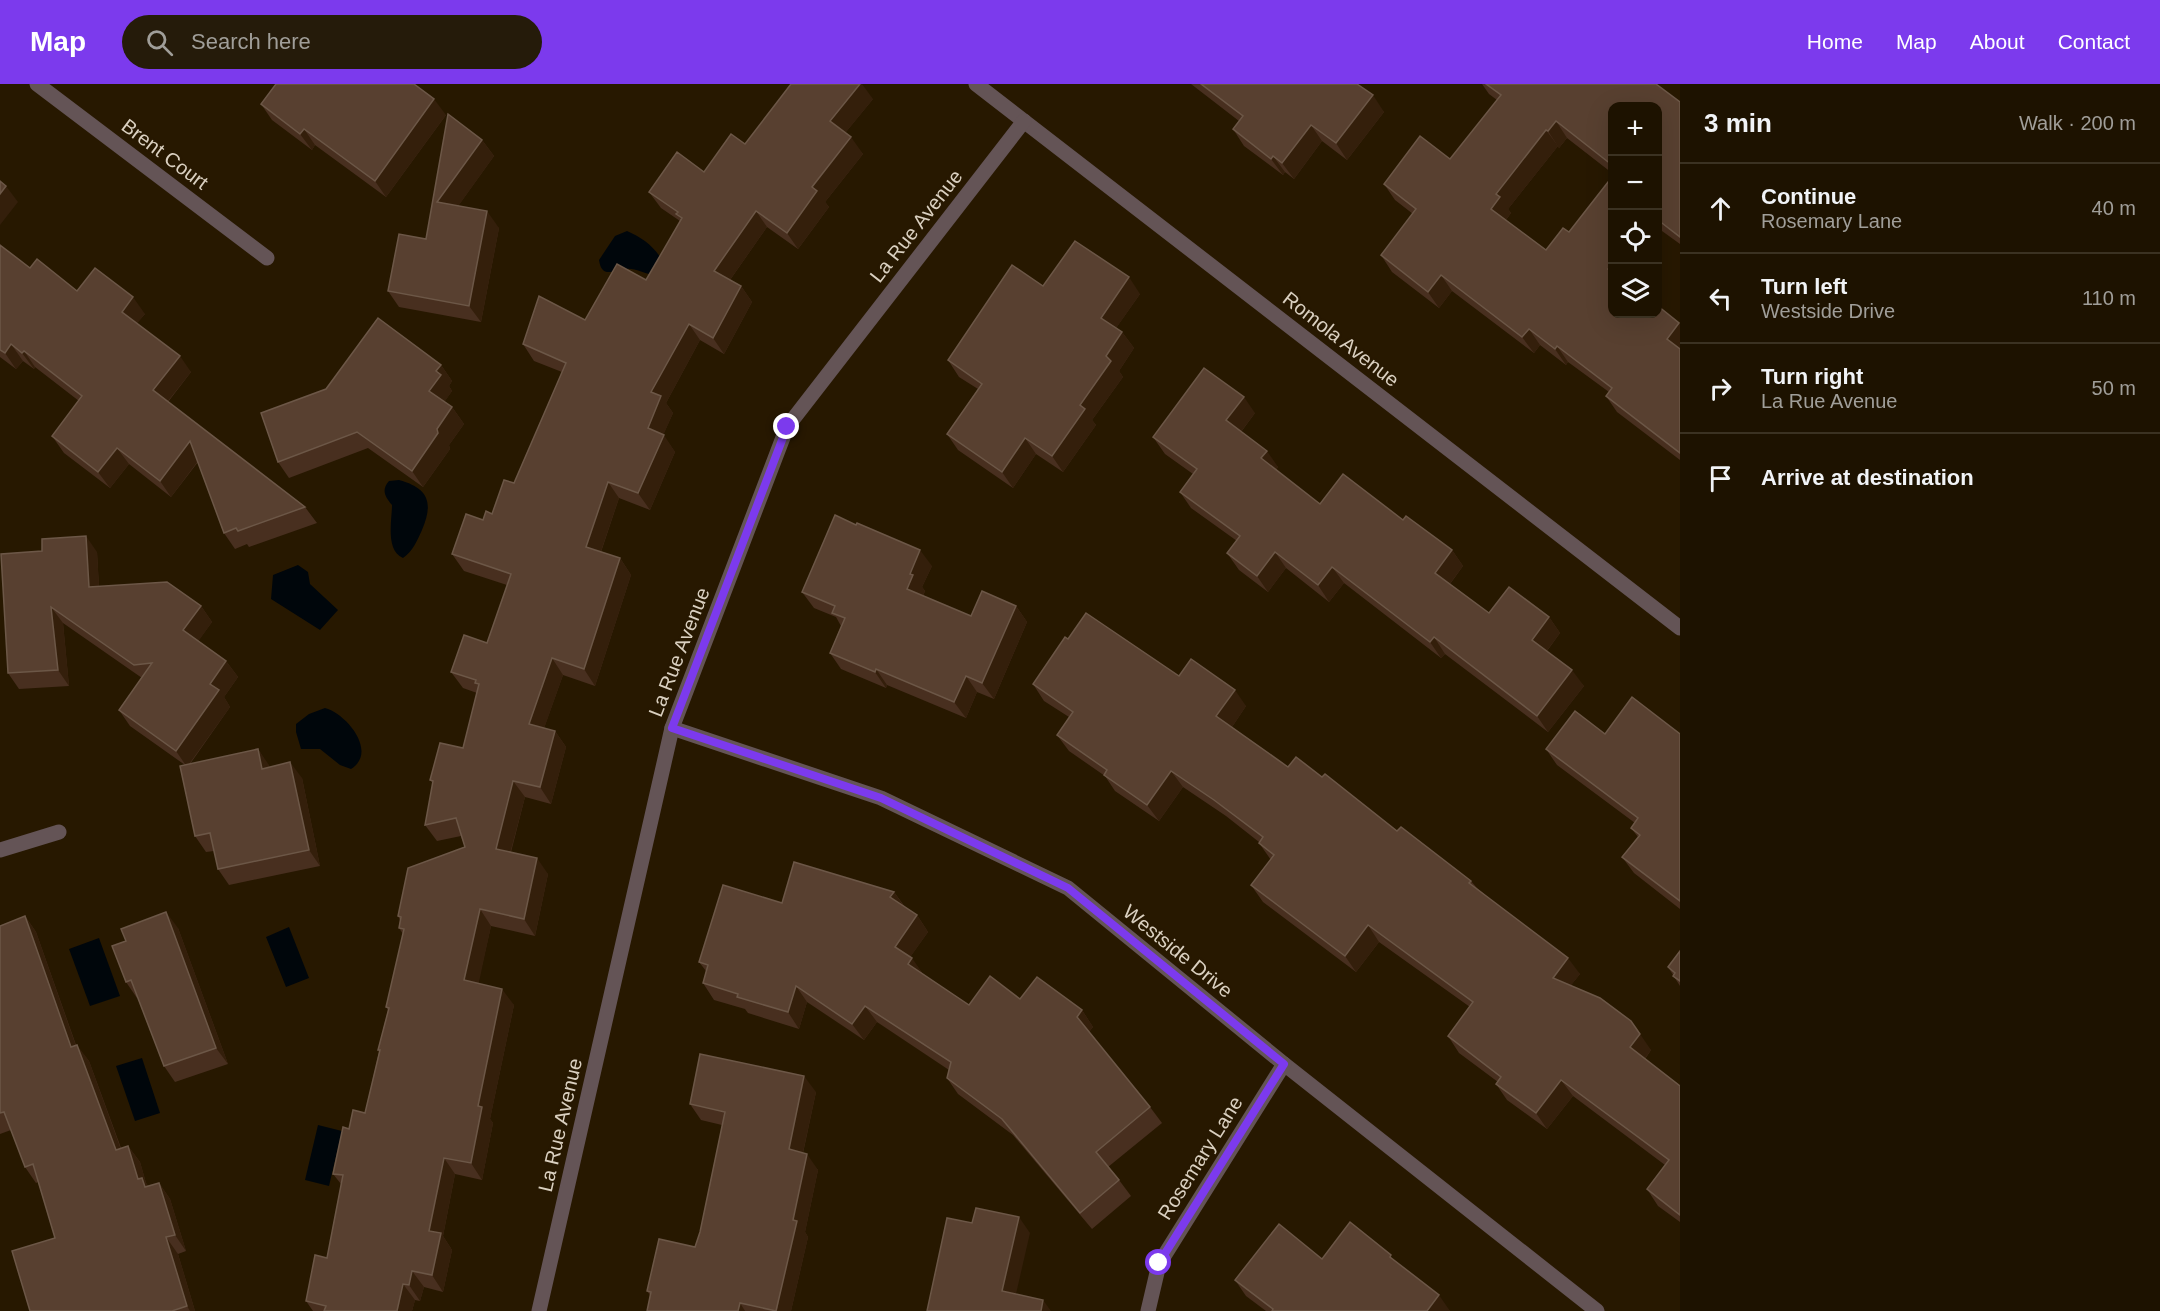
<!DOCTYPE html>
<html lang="en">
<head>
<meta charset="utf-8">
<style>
  body { margin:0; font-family:Arial,sans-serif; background:#251b0a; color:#f1f3f6 }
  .controls { position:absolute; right:18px; top:18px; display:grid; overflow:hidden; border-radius:12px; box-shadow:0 6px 24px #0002 }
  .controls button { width:54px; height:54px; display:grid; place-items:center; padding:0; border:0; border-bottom:2px solid #3b3222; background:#1d1200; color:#f1f3f6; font:30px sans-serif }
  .stop { position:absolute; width:18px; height:18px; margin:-14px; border:4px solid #7c3aed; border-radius:50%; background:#fff }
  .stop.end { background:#7c3aed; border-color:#fff; box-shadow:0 2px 6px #0008 }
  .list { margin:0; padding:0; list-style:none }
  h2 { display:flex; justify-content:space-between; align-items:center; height:78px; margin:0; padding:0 24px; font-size:26px }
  h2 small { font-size:20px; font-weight:400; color:#a09e99 }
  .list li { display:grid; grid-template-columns:39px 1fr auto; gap:18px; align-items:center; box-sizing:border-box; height:90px; padding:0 24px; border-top:2px solid #3b3222 }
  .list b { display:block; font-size:22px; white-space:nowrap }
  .list p { margin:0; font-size:20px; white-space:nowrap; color:#a09e99 }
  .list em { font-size:20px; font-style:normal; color:#a09e99 }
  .icon { flex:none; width:33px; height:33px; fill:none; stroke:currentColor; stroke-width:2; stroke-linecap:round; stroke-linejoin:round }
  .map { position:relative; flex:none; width:1680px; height:1227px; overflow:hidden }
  header { display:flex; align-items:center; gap:36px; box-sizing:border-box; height:84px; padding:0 30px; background:#7c3aed; color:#fff }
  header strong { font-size:28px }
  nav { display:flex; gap:33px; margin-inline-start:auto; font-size:21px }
  .search { width:420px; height:54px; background:#251b0a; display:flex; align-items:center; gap:15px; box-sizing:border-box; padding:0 21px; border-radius:33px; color:#a09e99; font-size:22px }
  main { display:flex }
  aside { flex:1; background:#1d1200 }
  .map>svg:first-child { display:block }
  .water { fill:#00060b }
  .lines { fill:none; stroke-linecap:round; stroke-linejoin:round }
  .minor { stroke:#645456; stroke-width:15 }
  .wall { fill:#482f1f }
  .shaded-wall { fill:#341f0b }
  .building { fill:#584030; stroke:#6c5747; stroke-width:1.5 }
  .route { stroke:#7c3aed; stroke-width:8 }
  .labels { text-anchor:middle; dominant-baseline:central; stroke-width:4.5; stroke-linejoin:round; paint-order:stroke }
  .street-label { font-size:20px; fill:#dad0c0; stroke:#271800 }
</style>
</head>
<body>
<header>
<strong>Map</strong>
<div class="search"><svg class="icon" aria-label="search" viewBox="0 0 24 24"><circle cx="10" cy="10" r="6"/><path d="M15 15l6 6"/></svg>Search here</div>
<nav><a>Home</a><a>Map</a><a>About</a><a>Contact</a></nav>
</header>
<main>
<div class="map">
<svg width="1680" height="1227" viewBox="0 0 1680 1227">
  <rect width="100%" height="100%" fill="#271800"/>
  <g class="water">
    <path d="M 627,147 C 641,153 654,162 662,176 L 652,191 C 644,189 634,184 627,185 C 614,185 602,196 599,176 L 615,152 Z"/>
    <path d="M 399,396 C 428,404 434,418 422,446 C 417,457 413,467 403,474 C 385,466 392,436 392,421 C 385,413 381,406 389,397 Z"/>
    <polygon points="298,481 308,488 310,500 338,526 320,546 271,515 273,491"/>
    <path d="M 325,624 C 347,630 378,668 351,685 L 340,681 L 320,665 L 301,665 L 296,648 L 296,640 L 309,630 Z"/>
    <polygon points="289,843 309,894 286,903 266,853"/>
    <polygon points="99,854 120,912 90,922 69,865"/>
    <polygon points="142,974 160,1029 135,1037 116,982"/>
    <polygon points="318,1041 342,1047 329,1102 305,1096"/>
  </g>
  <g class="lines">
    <g class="minor">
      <polyline points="37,0 267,174"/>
      <polyline points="976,0 1680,544"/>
      <polyline points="672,644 881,714 1068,804 1284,980 1597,1227"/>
      <polyline points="0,766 59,748"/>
      <polyline points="539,1227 672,644 787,343 1024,37"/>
      <polyline points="1148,1227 1159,1180 1284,980"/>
    </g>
  </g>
  <g class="wall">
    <polygon points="1191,0 1357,0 1384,28 1347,76 1322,57 1294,95 1285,88 1283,91 1244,62 1233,45 1239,37"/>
    <polygon points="1482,0 1656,0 1680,18 1680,160 1662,147 1658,152 1658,22 1612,22 1612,89 1567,54 1559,64 1558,62 1508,125 1511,129 1506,136 1612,230 1680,240 1680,376 1617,328 1606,312 1609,308 1568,278 1566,281 1540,261 1534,269 1452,207 1439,224 1392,188 1381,171 1413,130 1395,116 1384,100 1450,75 1497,16 1489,10"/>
    <polygon points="873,15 845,49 863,70 825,118 829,123 798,165 767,143 730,196 741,202 752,218 724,270 700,256 666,319 673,329 663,351 675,368 650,426 619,414 601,468 620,474 631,491 595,602 563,591 544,644 555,647 566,663 551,720 525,713 511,768 548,790 535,852 491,842 478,899 514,921 490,1035 493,1039 482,1096 455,1090 443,1152 452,1166 443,1208 424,1203 420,1217 415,1216 412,1227 313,1227 306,1217 327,1174 341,1100 333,1090 349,1045 365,1029 379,968 378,966 388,926 386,923 403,850 399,844 400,836 398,832 465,763 461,752 437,757 425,741 433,699 430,696 463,664 477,609 463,604 451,588 487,559 507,501 464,487 452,470 483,436 492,430 514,399 562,288 534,277 523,260 585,236 646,196 680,137 661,124 649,108 704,88 745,60"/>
    <polygon points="261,20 446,31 386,113 315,61 312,66 272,36"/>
    <polygon points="482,56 494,72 458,122 499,144 481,238 399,223 388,207 426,155"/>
    <polygon points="0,161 30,184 77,207 145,230 137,239 191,288 168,318 305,423 317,439 249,463 247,460 235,465 224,449 198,378 171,413 129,380 110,404 64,369 52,352 79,317 35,283 34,285 23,277 16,285 0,273"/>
    <polygon points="1043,202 1140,210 1116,244 1122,248 1134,264 1119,287 1123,293 1092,336 1096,341 1063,388 1036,370 1013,404 958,366 947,350 978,305 959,293 948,276"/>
    <polygon points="441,281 452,297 449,302 452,307 444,318 452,323 464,340 449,361 450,365 423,403 368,364 289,394 278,378"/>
    <polygon points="1255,329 1241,348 1278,383 1276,386 1320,420 1403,436 1452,466 1463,482 1450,500 1489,529 1549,533 1560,549 1547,567 1584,602 1548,648 1445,570 1441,574 1344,499 1329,518 1286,484 1268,508 1239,486 1227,469 1237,457 1191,424 1180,408 1193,390 1165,370 1153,353"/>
    <polygon points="97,468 99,503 201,522 212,538 198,557 226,577 238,593 224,613 230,623 190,680 258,665 269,683 302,694 320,782 229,801 218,785 214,767 206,768 195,752 185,681 130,642 119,626 142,594 63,539 69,602 19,605 8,589 1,470"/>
    <polygon points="932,482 922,503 925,507 923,512 971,532 1016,522 1027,538 994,615 977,608 966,634 887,601 886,604 841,585 830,569 841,542 836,533 814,524 802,508"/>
    <polygon points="1068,555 1179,592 1246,622 1232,643 1288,683 1322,693 1397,747 1471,797 1477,804 1580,890 1571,901 1651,966 1645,975 1680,1002 1680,1138 1658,1122 1647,1105 1665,1081 1573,1012 1547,1045 1507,1016 1496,1000 1498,998 1459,969 1448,952 1470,923 1379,858 1356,888 1263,818 1251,801 1271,776 1259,759 1259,758 1226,732 1183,703 1159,737 1115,707 1105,692 1069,667 1057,651 1069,633 1044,617 1033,600"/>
    <polygon points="1605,650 1680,650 1680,825 1634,789 1622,773 1638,753 1631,744 1635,739 1557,681 1546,665"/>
    <polygon points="894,808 905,823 917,831 928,848 910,873 923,890 969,921 1020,915 1082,926 1093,943 1089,948 1150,1023 1162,1039 1108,1083 1119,1096 1131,1112 1092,1145 1013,1051 958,1010 947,994 949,986 877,938 864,956 807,918 799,945 748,929 745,925 714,916 703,899 706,887 699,878 782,819"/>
    <polygon points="25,832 36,848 76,961 89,977 121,1064 128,1062 140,1078 146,1099 148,1102 159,1099 170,1115 186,1167 178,1170 195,1227 30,1227 55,1154 38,1098 36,1099 25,1083 11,1046 0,1050 0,842"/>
    <polygon points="178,844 228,980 175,998 164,982 138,914 137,914 126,898"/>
    <polygon points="1680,867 1680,902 1668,883"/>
    <polygon points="816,1008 803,1069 818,1086 805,1148 808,1153 791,1227 647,1227 650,1211 647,1207 695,1163 700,1148 722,1041 701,1036 690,1020"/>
    <polygon points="1322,1175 1397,1178 1450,1227 1266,1227 1246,1212 1235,1196"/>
  </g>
  <g class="shaded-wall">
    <polygon points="860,0 862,0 873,15 842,53 830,37"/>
    <polygon points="1373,11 1384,28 1347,76 1336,59"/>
    <polygon points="434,15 446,31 386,113 375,97"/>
    <polygon points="1556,37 1567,54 1559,64 1548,47"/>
    <polygon points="1311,41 1322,57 1294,95 1282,79"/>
    <polygon points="304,45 315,61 312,66 300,50"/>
    <polygon points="1546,46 1558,62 1508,125 1511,129 1502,141 1491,125 1496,110"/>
    <polygon points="851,53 863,70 825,118 829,123 798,165 787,149 812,103"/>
    <polygon points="482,56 494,72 449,135 437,118"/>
    <polygon points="1273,72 1285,88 1283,91 1271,75"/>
    <polygon points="6,102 18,118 0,141 0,110"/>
    <polygon points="487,127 499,144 481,238 469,222"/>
    <polygon points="756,127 767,143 725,203 714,187"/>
    <polygon points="1658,140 1662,147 1658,152"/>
    <polygon points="1612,179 1612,191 1608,185"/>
    <polygon points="1441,191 1452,207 1439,224 1428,208"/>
    <polygon points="1129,193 1140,210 1112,250 1101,234"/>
    <polygon points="741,202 752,218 724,270 713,254"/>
    <polygon points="133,213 145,230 133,244 122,228"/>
    <polygon points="1679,239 1680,240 1680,268 1667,255"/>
    <polygon points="689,240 700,256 666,319 673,329 659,361 648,344 651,308"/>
    <polygon points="1529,245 1540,261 1534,269 1522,253"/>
    <polygon points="1122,248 1134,264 1119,287 1123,293 1092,336 1096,341 1063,388 1052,372 1106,272"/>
    <polygon points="11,260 23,277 16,285 5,269"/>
    <polygon points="1557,262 1568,278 1566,281 1555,265"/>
    <polygon points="24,267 35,283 34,285 22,269"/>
    <polygon points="180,272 191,288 164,322 153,306"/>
    <polygon points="441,281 452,297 449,302 452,307 441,323 429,307 436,287"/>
    <polygon points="1244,313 1255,329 1237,353 1226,336"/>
    <polygon points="452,323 464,340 449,361 450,365 423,403 412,387 437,345"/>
    <polygon points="664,351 675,368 650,426 638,409"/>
    <polygon points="1025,354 1036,370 1013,404 1002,388"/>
    <polygon points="190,357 201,373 171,413 160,397"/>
    <polygon points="117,364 129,380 110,404 98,388"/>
    <polygon points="1267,367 1278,383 1272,391 1261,374"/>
    <polygon points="608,398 619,414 597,479 586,463"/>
    <polygon points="86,452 97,468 100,520 89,503"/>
    <polygon points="920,466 932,482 922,503 925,507 918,521 907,505 910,490"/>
    <polygon points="1452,466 1463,482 1446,505 1435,489"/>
    <polygon points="1275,468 1286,484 1268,508 1257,492"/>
    <polygon points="620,474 631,491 595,602 584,585"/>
    <polygon points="1332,483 1344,499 1329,518 1318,501"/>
    <polygon points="201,522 212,538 195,562 183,546"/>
    <polygon points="1016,522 1027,538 994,615 982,599"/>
    <polygon points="51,523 63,539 69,602 58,586"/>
    <polygon points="1549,533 1560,549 1543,572 1532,556"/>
    <polygon points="1434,553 1445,570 1441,574 1430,558"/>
    <polygon points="552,574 563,591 540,656 529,640"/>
    <polygon points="226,577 238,593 224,613 230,623 187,683 176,667 210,600"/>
    <polygon points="876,585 887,601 886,604 875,588"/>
    <polygon points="1572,586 1584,602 1548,648 1537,632"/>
    <polygon points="966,592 977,608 966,634 954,618"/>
    <polygon points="1235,606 1246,622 1228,649 1216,632"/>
    <polygon points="555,647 566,663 551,720 540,703"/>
    <polygon points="258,665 269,681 273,701 262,685"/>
    <polygon points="290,678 302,694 320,782 309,766"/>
    <polygon points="1171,687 1183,703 1159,737 1147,721"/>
    <polygon points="513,697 525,713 507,781 496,765"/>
    <polygon points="537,774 548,790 535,852 524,835"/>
    <polygon points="894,808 905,824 890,813"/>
    <polygon points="480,825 491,842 476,912 464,896"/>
    <polygon points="166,828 178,844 228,980 216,964"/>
    <polygon points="917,831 928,848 906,879 895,863"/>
    <polygon points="25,832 36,848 82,979 71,963"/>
    <polygon points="1368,841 1379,858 1356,888 1345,872"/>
    <polygon points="912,874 923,890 908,880"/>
    <polygon points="1568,874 1580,890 1564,910 1553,894"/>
    <polygon points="796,902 807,918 799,945 788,928"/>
    <polygon points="502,905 514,921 490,1035 493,1039 482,1096 471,1079 478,1022"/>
    <polygon points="865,922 877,938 864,956 852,940"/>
    <polygon points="1082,926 1093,943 1088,949 1077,933"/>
    <polygon points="1631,937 1651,966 1641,980 1630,963"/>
    <polygon points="77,961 89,977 127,1082 116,1066"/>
    <polygon points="804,992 816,1008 800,1082 789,1065"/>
    <polygon points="1561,996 1573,1012 1547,1045 1536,1029"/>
    <polygon points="128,1062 140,1078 146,1099 154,1110 138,1095"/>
    <polygon points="807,1070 818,1086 805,1148 808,1153 791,1227 777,1227 793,1136"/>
    <polygon points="444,1074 455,1090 443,1152 452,1166 443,1208 432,1191 429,1147"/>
    <polygon points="159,1099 170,1115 186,1167 175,1151"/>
    <polygon points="1019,1133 1030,1149 1013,1223 1002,1207"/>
    <polygon points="166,1153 178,1170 195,1227 190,1227 187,1222"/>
    <polygon points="412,1187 424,1203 420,1217 409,1201"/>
    <polygon points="403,1200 415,1216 412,1227 397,1227"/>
    <polygon points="1439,1211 1450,1227 1427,1227"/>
    <polygon points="1043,1216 1051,1227 1041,1227"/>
    <polygon points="740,1219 745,1227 738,1227"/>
  </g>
  <g class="building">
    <polygon points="276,0 414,0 434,15 375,97 304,45 300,50 261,20"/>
    <polygon points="791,0 860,0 830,37 851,53 812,103 817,107 787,149 756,127 714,187 741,202 713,254 689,240 651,308 661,312 648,344 664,351 638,409 608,398 586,463 620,474 584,585 552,574 529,640 555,647 540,703 513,697 496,765 537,774 524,835 480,825 464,896 502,905 478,1022 482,1023 471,1079 444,1074 429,1147 441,1149 432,1191 412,1187 409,1201 403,1200 397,1227 324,1227 326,1222 306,1217 315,1171 327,1174 343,1091 333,1090 343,1043 349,1045 353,1026 365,1029 380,966 378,966 389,924 386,923 404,845 399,844 401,833 398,832 408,784 465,763 456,734 425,741 433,697 430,696 440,659 463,664 479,600 475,599 476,596 451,588 464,551 487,559 511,490 452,470 466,430 483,436 486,427 492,430 504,396 514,399 566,279 523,260 539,212 585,236 617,180 646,196 682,134 676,130 678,128 649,108 677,68 704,88 731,50 745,60"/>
    <polygon points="1201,0 1357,0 1373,11 1336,59 1311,41 1282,79 1273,72 1271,75 1233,45 1243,32"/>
    <polygon points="1486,0 1656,0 1680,18 1680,153 1658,136 1658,22 1612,22 1612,81 1556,37 1548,47 1546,46 1496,110 1500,113 1491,125 1546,166 1563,144 1569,148 1612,93 1612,179 1608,185 1612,188 1612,230 1658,230 1658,222 1679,239 1667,255 1680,265 1680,369 1606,312 1612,304 1557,262 1555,265 1529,245 1522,253 1441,191 1428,208 1381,171 1416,125 1384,100 1420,52 1450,75 1501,11"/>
    <polygon points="448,30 482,56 437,118 487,127 469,222 388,207 399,150 426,155"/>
    <polygon points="0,97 6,102 0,110"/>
    <polygon points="1075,157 1129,193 1101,234 1122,248 1106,272 1111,277 1080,321 1085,325 1052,372 1025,354 1002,388 947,350 982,300 948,276 1012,181 1043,202"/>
    <polygon points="0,161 30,184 37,175 77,207 95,184 133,213 122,228 180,272 153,306 305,423 238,447 236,444 224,449 190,357 160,397 117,364 98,388 52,352 82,312 24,267 22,269 11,260 5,269 0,266"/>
    <polygon points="378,234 441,281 436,287 441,291 429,307 452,323 437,345 438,349 412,387 357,348 278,378 261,329 326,305"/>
    <polygon points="1204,284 1244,313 1226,336 1267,367 1261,374 1320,420 1343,390 1403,436 1406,432 1452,466 1435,489 1489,529 1509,503 1549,533 1532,556 1572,586 1537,632 1434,553 1430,558 1332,483 1318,501 1275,468 1257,492 1227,469 1240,452 1180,408 1197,385 1153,353"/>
    <polygon points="835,431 856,441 857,439 920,466 910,490 913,491 907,505 971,532 982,507 1016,522 982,599 966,592 954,618 876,585 875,588 830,569 845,534 832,529 835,522 802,508"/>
    <polygon points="86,452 89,503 167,498 201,522 183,546 226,577 210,600 219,606 176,667 119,626 152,579 134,581 51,523 58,586 8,589 1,470 42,467 42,455"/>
    <polygon points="1086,529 1179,592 1191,575 1235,606 1216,632 1288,683 1296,673 1322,693 1325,690 1397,747 1401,743 1471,797 1469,799 1568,874 1553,894 1600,914 1631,937 1640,950 1630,963 1680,1002 1680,1131 1647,1105 1669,1076 1561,996 1536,1029 1496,1000 1501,993 1448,952 1473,918 1368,841 1345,872 1251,801 1274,771 1259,759 1263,753 1214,716 1171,687 1147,721 1104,691 1107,686 1057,651 1073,628 1033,600 1065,553 1068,555"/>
    <polygon points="1632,613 1680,650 1680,817 1622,773 1640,751 1631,744 1638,734 1546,665 1575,627 1605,650"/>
    <polygon points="258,665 262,685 290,678 309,766 218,785 210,749 195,752 180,682"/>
    <polygon points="794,778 894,808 890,813 917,831 895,863 912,874 908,880 969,921 990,892 1020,915 1037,893 1082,926 1077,933 1150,1023 1096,1068 1119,1096 1080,1129 1002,1035 947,994 951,978 865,922 852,940 796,902 788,928 737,913 738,910 703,899 708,881 699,878 723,801 782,819"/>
    <polygon points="166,828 216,964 164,982 131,896 126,898 112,862 126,857 121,845"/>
    <polygon points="25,832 71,963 77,961 116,1066 128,1062 138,1095 142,1094 145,1103 159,1099 175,1151 166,1153 187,1222 172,1227 30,1227 12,1167 55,1154 33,1080 25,1083 4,1028 0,1029 0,842"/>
    <polygon points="1680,867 1680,897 1673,892 1675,889 1668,883"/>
    <polygon points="700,970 804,992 789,1065 807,1070 793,1136 797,1137 776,1227 740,1219 738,1227 647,1227 651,1208 647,1207 659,1155 695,1163 700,1148 725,1028 690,1020"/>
    <polygon points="976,1124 1019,1133 1002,1207 1043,1216 1041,1227 927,1227 947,1134 972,1139"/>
    <polygon points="1350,1138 1391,1171 1390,1173 1439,1211 1427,1227 1272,1227 1273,1225 1235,1196 1279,1140 1322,1175"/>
  </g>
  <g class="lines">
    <polyline class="route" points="787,343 672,644 881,714 1068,804 1284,980 1159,1179"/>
  </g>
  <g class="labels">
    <g class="street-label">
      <text transform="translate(165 70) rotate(37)">Brent Court</text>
      <text transform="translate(916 142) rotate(-52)">La Rue Avenue</text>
      <text transform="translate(1341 255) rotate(38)">Romola Avenue</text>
      <text transform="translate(679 568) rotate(-69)">La Rue Avenue</text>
      <text transform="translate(1178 867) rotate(39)">Westside Drive</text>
      <text transform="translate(560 1041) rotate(-77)">La Rue Avenue</text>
      <text transform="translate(1200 1074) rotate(-58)">Rosemary Lane</text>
    </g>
  </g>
</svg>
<div class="controls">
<button>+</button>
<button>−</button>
<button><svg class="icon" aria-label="locate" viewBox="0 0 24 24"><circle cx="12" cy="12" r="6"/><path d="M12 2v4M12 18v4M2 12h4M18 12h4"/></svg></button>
<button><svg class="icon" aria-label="layers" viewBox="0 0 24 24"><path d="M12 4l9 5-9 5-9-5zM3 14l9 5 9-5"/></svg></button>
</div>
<div class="stop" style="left:1159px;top:1179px"></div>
<div class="stop end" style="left:787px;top:343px"></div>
</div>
<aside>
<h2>3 min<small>Walk · 200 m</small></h2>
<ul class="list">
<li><svg class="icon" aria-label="ahead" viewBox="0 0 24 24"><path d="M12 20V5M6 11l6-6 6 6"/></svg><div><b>Continue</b><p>Rosemary Lane</p></div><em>40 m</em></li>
<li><svg class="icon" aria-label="left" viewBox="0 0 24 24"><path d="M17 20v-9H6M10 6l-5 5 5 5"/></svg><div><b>Turn left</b><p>Westside Drive</p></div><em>110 m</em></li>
<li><svg class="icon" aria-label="right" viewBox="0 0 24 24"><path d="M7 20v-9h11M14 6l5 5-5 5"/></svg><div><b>Turn right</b><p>La Rue Avenue</p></div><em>50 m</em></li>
<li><svg class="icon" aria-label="arrive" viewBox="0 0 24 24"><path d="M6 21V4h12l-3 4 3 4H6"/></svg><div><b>Arrive at destination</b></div></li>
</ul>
</aside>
</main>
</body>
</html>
